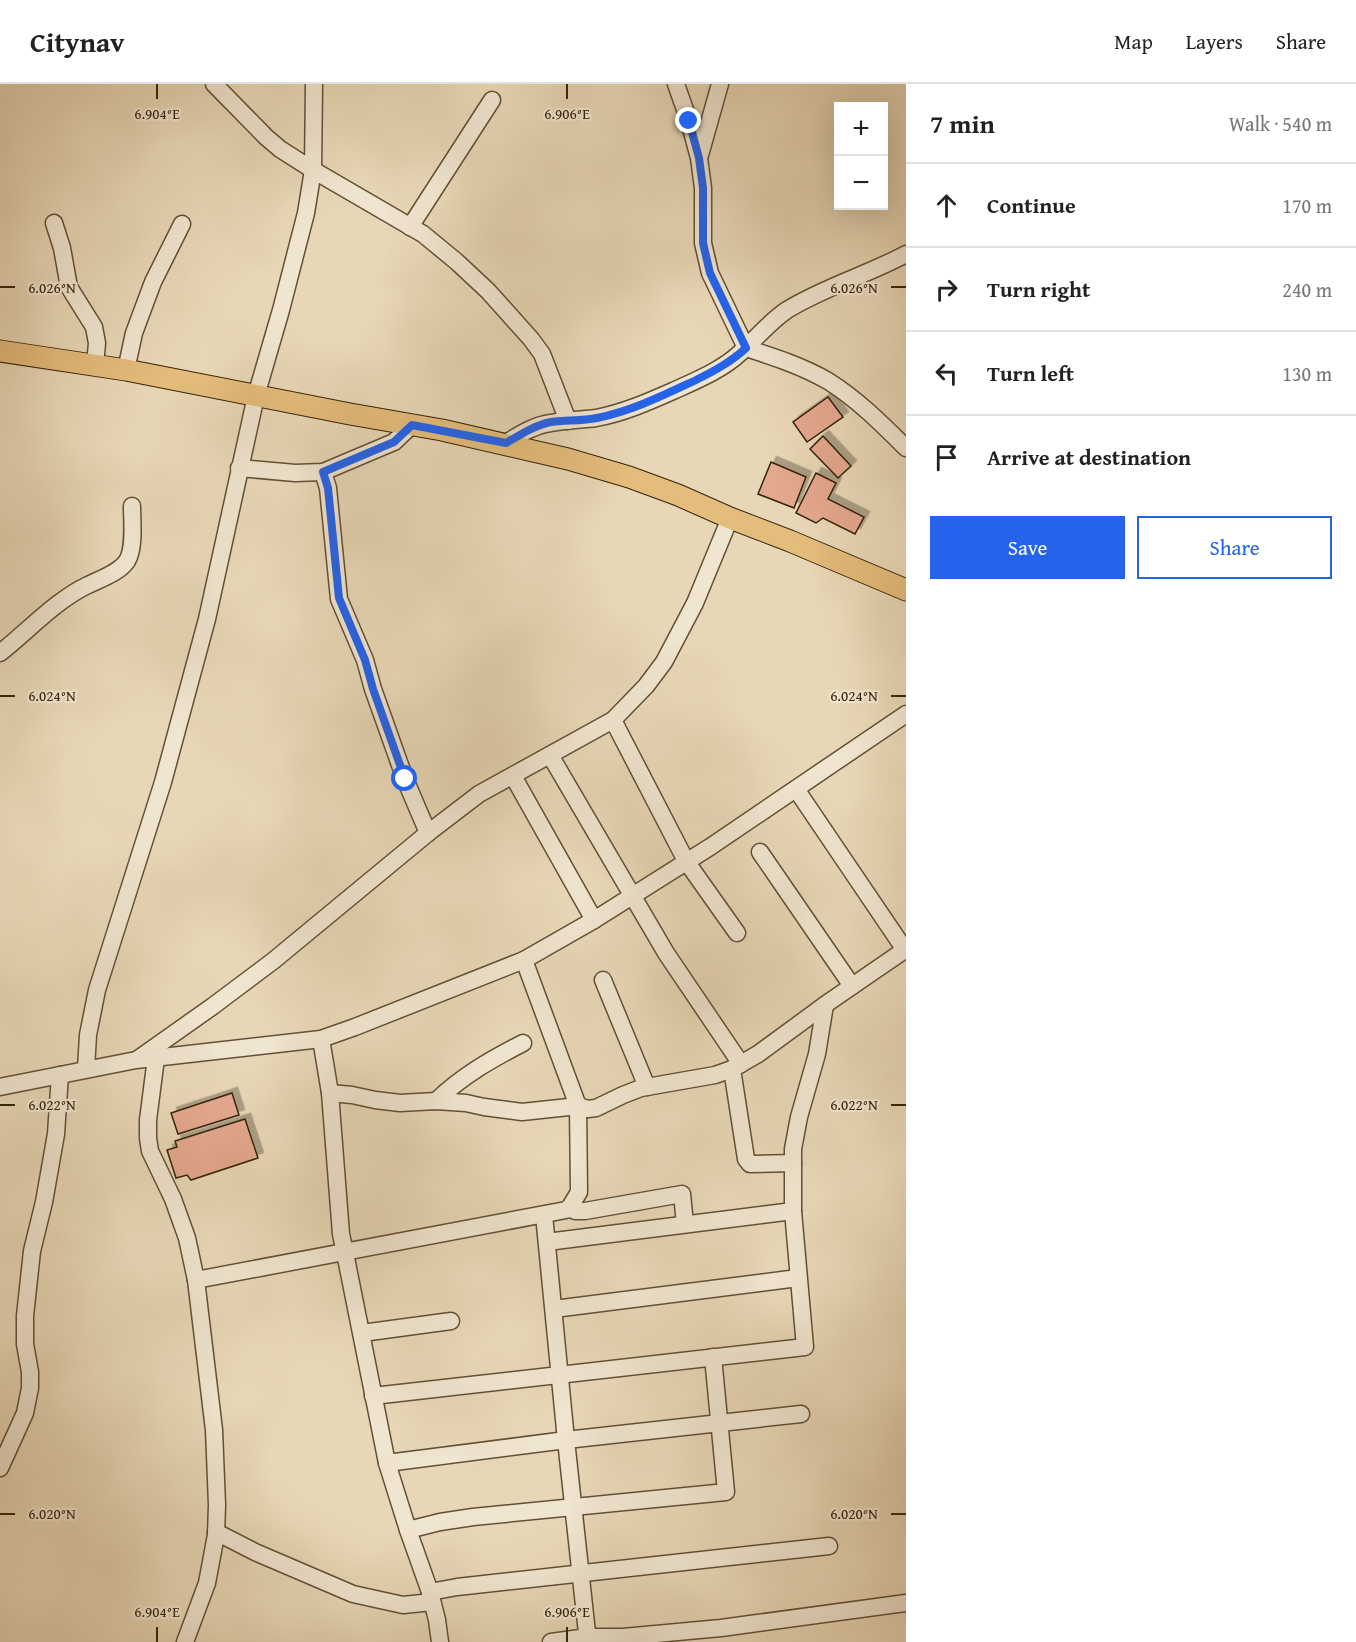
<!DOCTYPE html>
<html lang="en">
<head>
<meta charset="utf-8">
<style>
  body { margin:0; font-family:"Gentium Book Plus",serif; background:#f6f6f6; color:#222 }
  .controls { position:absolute; right:18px; top:18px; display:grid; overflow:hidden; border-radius:0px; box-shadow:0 6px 24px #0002 }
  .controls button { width:54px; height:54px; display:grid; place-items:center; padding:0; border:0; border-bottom:2px solid #e0e0e0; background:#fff; color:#222; font:30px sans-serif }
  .stop { position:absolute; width:18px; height:18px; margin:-14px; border:4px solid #2563eb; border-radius:50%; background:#fff }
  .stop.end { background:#2563eb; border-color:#fff; box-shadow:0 2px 6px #0008 }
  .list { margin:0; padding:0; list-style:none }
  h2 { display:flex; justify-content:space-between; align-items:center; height:78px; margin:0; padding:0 24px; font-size:26px }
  h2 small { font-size:20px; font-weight:400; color:#767676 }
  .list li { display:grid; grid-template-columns:39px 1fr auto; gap:18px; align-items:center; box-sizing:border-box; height:84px; padding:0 24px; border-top:2px solid #e0e0e0 }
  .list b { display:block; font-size:22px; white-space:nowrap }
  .list em { font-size:20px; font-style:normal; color:#767676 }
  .actions { display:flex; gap:12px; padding:18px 24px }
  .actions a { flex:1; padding:14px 0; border:2px solid #2563eb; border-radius:0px; text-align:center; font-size:21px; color:#2563eb }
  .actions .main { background:#2563eb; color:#fff }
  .icon { flex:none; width:33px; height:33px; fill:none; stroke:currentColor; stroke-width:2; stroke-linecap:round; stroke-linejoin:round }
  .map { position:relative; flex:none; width:906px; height:1558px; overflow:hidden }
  header { display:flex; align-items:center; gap:36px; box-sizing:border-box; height:84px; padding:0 30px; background:#fff; border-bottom:2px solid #e0e0e0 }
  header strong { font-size:28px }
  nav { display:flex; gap:33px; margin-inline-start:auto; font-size:21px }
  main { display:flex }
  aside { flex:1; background:#fff }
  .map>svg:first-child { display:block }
  .building { fill:#e4a88e; stroke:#352309; stroke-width:1.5; filter:url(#shadow) }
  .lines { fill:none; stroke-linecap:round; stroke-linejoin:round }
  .minor-casing { stroke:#625034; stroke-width:19 }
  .major-casing { stroke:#352309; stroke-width:23 }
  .minor { stroke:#f0e5d0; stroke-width:16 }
  .major { stroke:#e4bc7b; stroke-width:21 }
  .route { stroke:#2563eb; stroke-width:8 }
  .ticks { fill:none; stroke:#352309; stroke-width:2 }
  .ticks-label { font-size:15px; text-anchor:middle; fill:#352309; stroke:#f0e5d0; stroke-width:4.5; stroke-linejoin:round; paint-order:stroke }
</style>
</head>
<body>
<header>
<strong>Citynav</strong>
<nav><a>Map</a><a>Layers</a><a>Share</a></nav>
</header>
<main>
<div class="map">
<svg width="906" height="1558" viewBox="0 0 906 1558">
  <defs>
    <filter id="shadow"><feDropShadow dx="5.5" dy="-5.5" stdDeviation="0" flood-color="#0004"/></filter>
  </defs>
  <rect width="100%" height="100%" fill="#e8d7b6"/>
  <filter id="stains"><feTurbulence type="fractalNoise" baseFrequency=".00333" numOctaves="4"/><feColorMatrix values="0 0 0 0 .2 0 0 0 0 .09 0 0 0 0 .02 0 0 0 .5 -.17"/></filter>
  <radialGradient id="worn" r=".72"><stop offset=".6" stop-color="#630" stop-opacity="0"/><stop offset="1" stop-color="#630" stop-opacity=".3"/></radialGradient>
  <g class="building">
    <polygon points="828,313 843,333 807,358 793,338"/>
    <polygon points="823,352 851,382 838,394 810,365"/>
    <polygon points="771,378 806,393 794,424 758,410"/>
    <polygon points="816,389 836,399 828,415 864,433 855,450 823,434 816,439 796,429"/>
    <polygon points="232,1009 239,1031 178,1050 171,1029"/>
    <polygon points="245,1035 258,1074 191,1096 187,1091 176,1094 167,1066 177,1063 175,1057"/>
  </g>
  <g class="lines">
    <g class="minor-casing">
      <g id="minor">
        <polyline points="214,0 266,53 280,65 313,86 423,150 457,178 488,207 531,255 542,270 568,337"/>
        <path d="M 676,0 L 689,37 L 699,74 L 703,104 L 703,159 L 710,189 L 746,264 C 774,273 802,282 828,297 C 857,315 882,340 906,364"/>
        <polyline points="700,71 720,0"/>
        <polyline points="54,139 62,164 69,203 94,243 97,259 95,281"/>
        <polyline points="410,143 492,16"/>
        <polyline points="126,286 134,249 153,198 182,140"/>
        <path d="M 506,359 C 519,351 534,341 551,339 C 565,336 581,336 596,334 C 623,329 648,318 673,307 C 695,297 722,286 740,269 C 756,255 769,238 787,226 C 824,203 867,191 906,170"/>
        <polyline points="239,384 295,389 323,388 394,358 412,341"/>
        <polyline points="323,388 328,404 339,515 365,576 373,605 405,695 428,749"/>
        <path d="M 0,569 C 28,547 56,516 88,501 C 100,495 119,489 127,477 C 135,464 132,437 132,422"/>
        <polyline points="613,636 686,777 737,849"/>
        <polyline points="550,671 666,869 741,980"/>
        <polyline points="513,692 594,836"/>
        <polyline points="796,705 905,866"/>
        <polyline points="760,768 852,902"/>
        <polyline points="603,896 647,1003"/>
        <polyline points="321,955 330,1009 341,1150 345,1169 387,1379 408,1446 430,1508 437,1536 440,1558"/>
        <polyline points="156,974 148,1036 148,1054 150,1067 173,1115 187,1154 196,1196 214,1346 217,1421 216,1451 207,1499 185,1558"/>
        <polyline points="138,975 213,922 273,877 428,749 479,710 613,636 646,602 664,578 695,519 730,434"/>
        <polyline points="86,985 88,951 97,906 163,698 207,535 256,312 281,226 306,129 313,86 314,0"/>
        <polyline points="732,985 746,1075 750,1080 793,1079"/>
        <polyline points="0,1003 136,976 321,955 355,943 524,876 594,836 710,763 906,630"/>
        <polyline points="330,1009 352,1011 375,1016 400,1019 436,1017 466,1019 484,1023 522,1028 578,1022 588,1025 596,1024 623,1011 641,1004 715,991 732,985 758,970 829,918 906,865"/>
        <path d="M 436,1017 C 462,992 490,976 523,959"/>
        <polyline points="570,1123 575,1127 585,1127 682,1110 685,1140"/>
        <polyline points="544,1131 566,1356 588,1558"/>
        <polyline points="547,1158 793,1127"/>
        <polyline points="196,1196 566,1126 570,1123 579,1108 578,1022 524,876"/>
        <polyline points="554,1225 798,1194"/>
        <polyline points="362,1249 451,1237"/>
        <polyline points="373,1312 805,1263 793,1127 793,1065 799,1033 817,970 825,921"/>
        <polyline points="387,1379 566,1356 801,1330"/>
        <polyline points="0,1384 25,1329 30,1304 30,1288 25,1260 25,1232 32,1167 44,1118 56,1050 60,991"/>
        <polyline points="408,1446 440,1438 473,1433 726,1408 713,1273"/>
        <polyline points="216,1448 255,1468 353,1510 403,1521 432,1518"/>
        <polyline points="430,1508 457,1503 829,1462"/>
        <polyline points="551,1558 588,1553 623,1553 721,1544 906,1519"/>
      </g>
    </g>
    <g class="major-casing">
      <polyline id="major" points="0,267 126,286 350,330 442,346 568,375 629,393 678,411 730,434 790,457 906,506"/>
    </g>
    <use href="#minor" class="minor"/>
    <use href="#major" class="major"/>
  </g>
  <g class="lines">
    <path class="route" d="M 405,695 L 373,605 L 365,576 L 339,514 L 328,404 L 323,388 L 394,358 L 412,341 L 506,359 C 520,351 535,341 551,338 C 566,336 582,337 597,334 C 632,327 664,311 696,296 C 714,287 731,278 746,264 L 710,189 L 703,159 L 703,104 L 699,74 L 689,37"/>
  </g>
  <path class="ticks" d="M 157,0 L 157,15M 567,0 L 567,15M 0,203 L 15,203M 891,203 L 906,203M 0,612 L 15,612M 891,612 L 906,612M 0,1021 L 15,1021M 891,1021 L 906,1021M 0,1430 L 15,1430M 891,1430 L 906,1430M 157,1543 L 157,1558M 567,1543 L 567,1558"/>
  <g class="ticks-label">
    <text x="157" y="35">6.904°E</text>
    <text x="567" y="35">6.906°E</text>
    <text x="52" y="209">6.026°N</text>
    <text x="854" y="209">6.026°N</text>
    <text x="52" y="617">6.024°N</text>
    <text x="854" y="617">6.024°N</text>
    <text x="52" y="1026">6.022°N</text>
    <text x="854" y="1026">6.022°N</text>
    <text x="52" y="1435">6.020°N</text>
    <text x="854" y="1435">6.020°N</text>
    <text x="157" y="1533">6.904°E</text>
    <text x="567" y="1533">6.906°E</text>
  </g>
  <rect width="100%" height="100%" filter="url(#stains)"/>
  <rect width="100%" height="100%" fill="url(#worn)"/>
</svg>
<div class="controls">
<button>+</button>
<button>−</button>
</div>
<div class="stop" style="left:405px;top:695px"></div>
<div class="stop end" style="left:689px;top:37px"></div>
</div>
<aside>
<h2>7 min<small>Walk · 540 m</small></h2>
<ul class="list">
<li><svg class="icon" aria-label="ahead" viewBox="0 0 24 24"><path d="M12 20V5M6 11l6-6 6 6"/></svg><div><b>Continue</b></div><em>170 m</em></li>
<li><svg class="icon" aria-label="right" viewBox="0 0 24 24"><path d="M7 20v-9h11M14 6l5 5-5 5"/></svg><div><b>Turn right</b></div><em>240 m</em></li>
<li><svg class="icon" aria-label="left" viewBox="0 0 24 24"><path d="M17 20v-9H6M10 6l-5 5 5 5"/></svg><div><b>Turn left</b></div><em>130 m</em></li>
<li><svg class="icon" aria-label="arrive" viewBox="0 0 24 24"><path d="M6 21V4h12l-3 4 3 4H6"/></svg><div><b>Arrive at destination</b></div></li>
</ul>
<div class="actions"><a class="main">Save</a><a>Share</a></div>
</aside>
</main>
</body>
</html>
